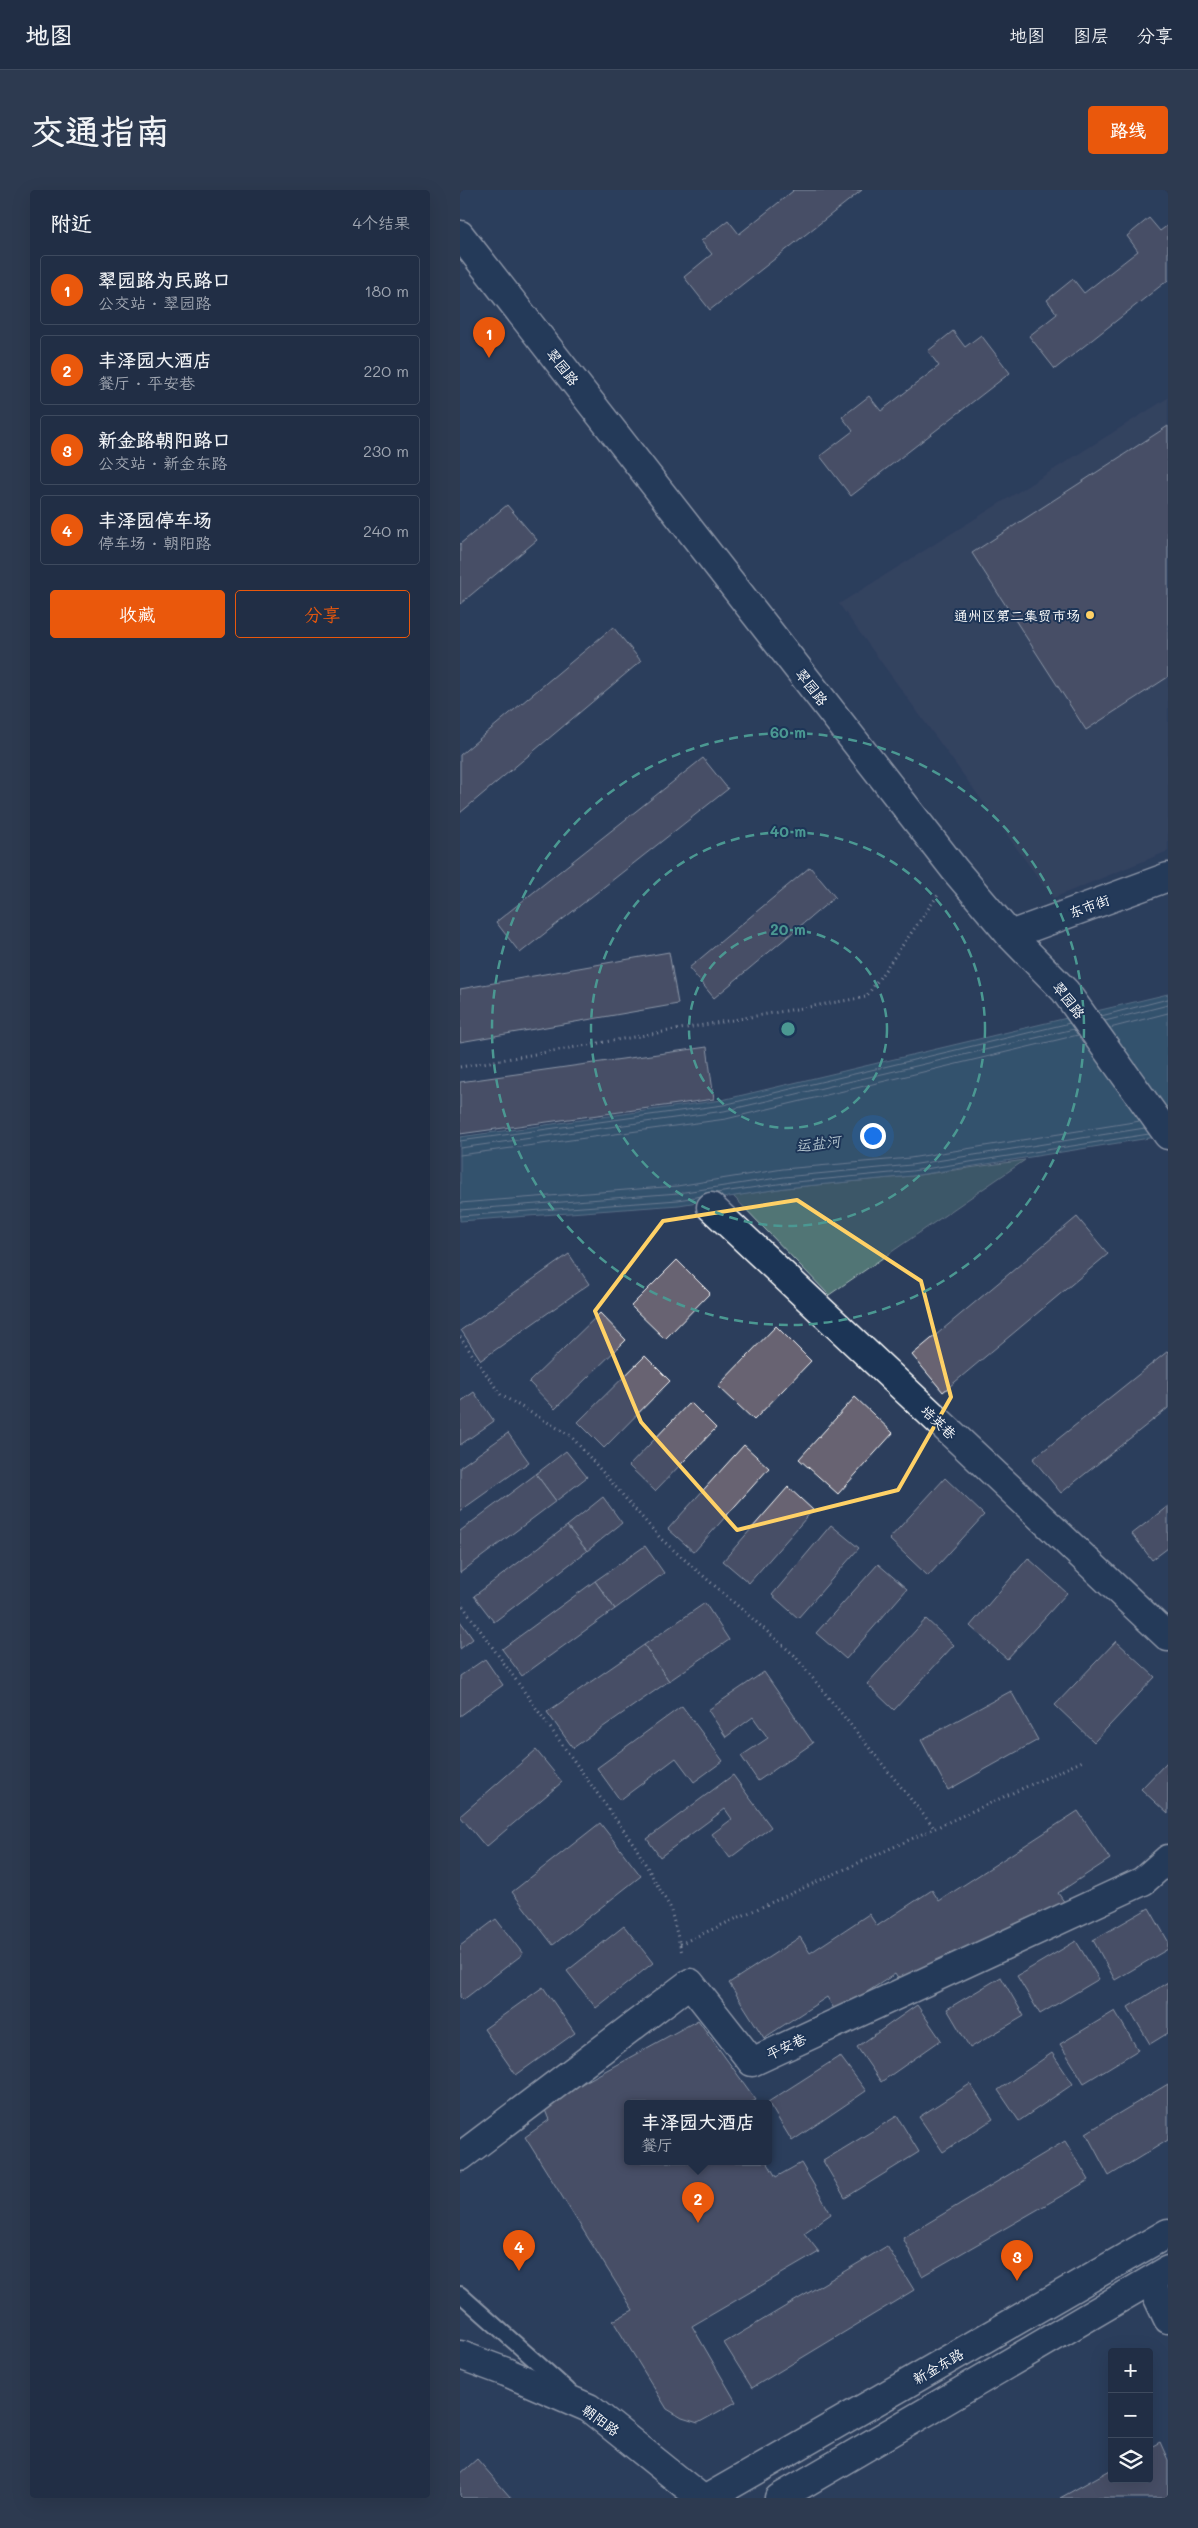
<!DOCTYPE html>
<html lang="zh">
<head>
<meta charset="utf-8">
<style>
  body { margin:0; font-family:Mali,"LXGW WenKai TC",sans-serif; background:#2d3a50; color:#f1f3f6 }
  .controls { position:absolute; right:15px; bottom:15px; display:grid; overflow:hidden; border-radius:5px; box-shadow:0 5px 20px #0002 }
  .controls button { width:45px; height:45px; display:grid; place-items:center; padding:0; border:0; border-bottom:1px solid #3e4a5e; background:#212e45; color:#f1f3f6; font:25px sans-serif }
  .you { position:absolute; left:412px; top:945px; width:18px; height:18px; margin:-12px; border:4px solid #fff; border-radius:50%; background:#1a73e8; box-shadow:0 0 0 8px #1a73e833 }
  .badge { display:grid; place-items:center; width:32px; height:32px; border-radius:50%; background:#ea580c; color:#fff; font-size:16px; font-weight:700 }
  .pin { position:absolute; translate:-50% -41px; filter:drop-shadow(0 1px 2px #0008) }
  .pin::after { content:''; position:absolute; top:26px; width:18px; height:15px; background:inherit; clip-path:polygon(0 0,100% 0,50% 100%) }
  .popup { position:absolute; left:164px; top:1910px; width:148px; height:65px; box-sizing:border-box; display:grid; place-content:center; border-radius:5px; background:#212e45; filter:drop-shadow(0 1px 4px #0005); font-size:16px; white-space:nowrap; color:#a2a8b3 }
  .popup b { font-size:19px; color:#f1f3f6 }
  .popup::after { content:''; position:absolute; left:50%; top:100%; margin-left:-10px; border:10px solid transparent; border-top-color:#212e45 }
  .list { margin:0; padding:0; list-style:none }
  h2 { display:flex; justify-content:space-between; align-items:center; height:65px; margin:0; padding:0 20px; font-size:21px }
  h2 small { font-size:16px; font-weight:400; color:#a2a8b3 }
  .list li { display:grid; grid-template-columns:32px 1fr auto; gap:15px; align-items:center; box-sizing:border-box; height:70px; margin:0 10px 10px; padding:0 10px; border:1px solid #3e4a5e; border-radius:5px }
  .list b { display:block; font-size:19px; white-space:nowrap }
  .list p { margin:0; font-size:16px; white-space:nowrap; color:#a2a8b3 }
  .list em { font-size:16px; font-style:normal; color:#a2a8b3 }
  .actions { display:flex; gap:10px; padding:15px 20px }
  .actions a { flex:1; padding:11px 0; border:1px solid #ea580c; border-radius:5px; text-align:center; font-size:18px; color:#ea580c }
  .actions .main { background:#ea580c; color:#fff }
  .icon { flex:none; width:28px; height:28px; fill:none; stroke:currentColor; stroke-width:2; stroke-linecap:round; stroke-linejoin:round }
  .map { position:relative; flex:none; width:708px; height:2308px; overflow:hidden; border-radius:5px }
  header { display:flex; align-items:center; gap:30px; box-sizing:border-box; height:70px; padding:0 25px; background:#212e45; border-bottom:1px solid #3e4a5e }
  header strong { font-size:24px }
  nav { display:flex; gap:28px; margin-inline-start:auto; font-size:18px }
  .intro { display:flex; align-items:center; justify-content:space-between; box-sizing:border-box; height:120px; padding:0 30px }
  h1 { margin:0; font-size:35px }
  .button { padding:12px 22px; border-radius:5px; background:#ea580c; color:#fff; font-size:18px; font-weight:700 }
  main { display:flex; gap:30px; padding:0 30px }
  aside { flex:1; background:#212e45; border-radius:5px; box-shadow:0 5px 20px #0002 }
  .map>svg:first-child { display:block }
  .built { fill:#3e4963 }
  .green { fill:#517475; stroke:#a8baba }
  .water { fill:#3e6a82; stroke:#8ba6b4 }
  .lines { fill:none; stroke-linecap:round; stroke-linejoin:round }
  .shore { stroke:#b2c3cd; stroke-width:1 }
  .building { fill:#676472; stroke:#fff }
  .lane-casing { stroke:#fff; stroke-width:18 }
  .street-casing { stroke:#fff; stroke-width:31 }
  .secondary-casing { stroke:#fff; stroke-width:31 }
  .path { stroke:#fff; stroke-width:3; stroke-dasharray:1 4; stroke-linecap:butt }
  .lane { stroke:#1d3557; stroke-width:14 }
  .street { stroke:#1d3557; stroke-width:28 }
  .secondary { stroke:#1d3557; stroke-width:28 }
  .marked { fill:none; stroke:#ffd166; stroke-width:4; stroke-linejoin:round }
  .ring { fill:none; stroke:#4b9892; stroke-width:2.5; stroke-dasharray:9 6 }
  .poi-dot { fill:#ffd166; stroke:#1d3557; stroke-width:2 }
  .labels { text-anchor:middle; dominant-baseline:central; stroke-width:4; stroke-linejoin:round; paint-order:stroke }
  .street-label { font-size:14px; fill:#fff; stroke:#1d3557 }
  .poi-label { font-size:14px; fill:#fff; stroke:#1d3557; text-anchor:end }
  .water-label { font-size:15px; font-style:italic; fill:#b2c3cd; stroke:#1d3557 }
  .centre { fill:#4b9892; stroke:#1d3557; stroke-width:2.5 }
  .ring-label { font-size:15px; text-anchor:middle; font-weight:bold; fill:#4b9892; stroke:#1d3557; stroke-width:4; stroke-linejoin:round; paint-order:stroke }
</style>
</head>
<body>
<header>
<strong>地图</strong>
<nav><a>地图</a><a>图层</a><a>分享</a></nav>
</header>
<div class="intro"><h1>交通指南</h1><a class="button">路线</a></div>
<main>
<aside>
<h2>附近<small>4个结果</small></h2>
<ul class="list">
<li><span class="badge">1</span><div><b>翠园路为民路口</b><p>公交站 · 翠园路</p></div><em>180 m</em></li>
<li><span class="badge">2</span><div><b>丰泽园大酒店</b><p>餐厅 · 平安巷</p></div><em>220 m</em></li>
<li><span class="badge">3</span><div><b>新金路朝阳路口</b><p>公交站 · 新金东路</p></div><em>230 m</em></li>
<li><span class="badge">4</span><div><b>丰泽园停车场</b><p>停车场 · 朝阳路</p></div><em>240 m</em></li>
</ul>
<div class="actions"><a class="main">收藏</a><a>分享</a></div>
</aside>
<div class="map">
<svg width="708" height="2308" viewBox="0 0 708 2308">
  <rect width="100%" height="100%" fill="#2c3e5c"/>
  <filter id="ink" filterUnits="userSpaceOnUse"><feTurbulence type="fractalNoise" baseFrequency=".02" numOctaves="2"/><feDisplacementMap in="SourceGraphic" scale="10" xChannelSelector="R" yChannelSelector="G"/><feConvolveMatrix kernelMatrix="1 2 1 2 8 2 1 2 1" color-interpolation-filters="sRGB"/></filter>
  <g filter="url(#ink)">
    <polygon class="built" points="708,208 708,661 593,708 379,414"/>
    <polygon class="green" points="565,970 369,1105 273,1006 325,998 452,986"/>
    <polygon class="water" points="708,804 708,945 452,986 325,998 219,1015 0,1031 0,947 262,910"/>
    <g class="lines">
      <g class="shore">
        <polyline points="641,826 708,809"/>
        <polyline points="645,831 708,815"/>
        <polyline points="650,838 708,823"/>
        <polyline points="0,951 263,915 610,833"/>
        <polyline points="0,958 264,921 614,839"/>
        <polyline points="0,965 266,929 618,845"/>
        <polyline points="256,1003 325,993 452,981 689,944"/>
        <polyline points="0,1013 217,996 323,979 450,968 680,931"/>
        <polyline points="0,1020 218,1003 324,987 451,975 685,938"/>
        <polyline points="0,1026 218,1010 242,1006"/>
      </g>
    </g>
    <g class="building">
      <polygon points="332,0 402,0 250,120 224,87 252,64 241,51 268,30 279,44 333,1"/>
      <polygon points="689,28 700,41 708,35 708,90 595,179 569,146 597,124 587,110 613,89 624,103 678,61 667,46"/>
      <polygon points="493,141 505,157 521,145 550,183 391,306 360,266 393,241 382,227 409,206 421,221 479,176 468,161"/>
      <polygon points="708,236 708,487 626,540 512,363"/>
      <polygon points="47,315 77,350 0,414 0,354"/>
      <polygon points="153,437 181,471 0,623 0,565"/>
      <polygon points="243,568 268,599 60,763 36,732"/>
      <polygon points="350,677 375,707 254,808 229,778"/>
      <polygon points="209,762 218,814 0,852 0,799"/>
      <polygon points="247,857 254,909 0,944 0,892"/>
      <polygon points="617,1027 648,1064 483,1202 452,1165"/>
      <polygon points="109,1064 129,1094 21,1170 1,1140"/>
      <polygon points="217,1070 250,1103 205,1149 171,1116"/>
      <polygon points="140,1123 166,1150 95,1219 69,1192"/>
      <polygon points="316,1136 351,1171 294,1230 258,1196"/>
      <polygon points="708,1161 708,1218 601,1303 573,1269"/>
      <polygon points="185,1166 210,1191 144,1258 118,1232"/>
      <polygon points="14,1202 34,1231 0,1255 0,1212"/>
      <polygon points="395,1207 433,1243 378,1304 339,1269"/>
      <polygon points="230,1212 256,1238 195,1301 169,1276"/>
      <polygon points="48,1243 69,1272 0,1321 0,1277"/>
      <polygon points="284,1255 309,1278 234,1362 208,1339"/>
      <polygon points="106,1261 127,1287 96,1311 76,1284"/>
      <polygon points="76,1284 96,1311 0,1383 0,1341"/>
      <polygon points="485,1288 524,1325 468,1386 429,1349"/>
      <polygon points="328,1297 353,1320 289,1393 263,1371"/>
      <polygon points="143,1307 162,1333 127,1361 107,1336"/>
      <polygon points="708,1316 708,1358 692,1370 672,1344"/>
      <polygon points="371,1335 399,1358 338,1428 312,1405"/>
      <polygon points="107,1336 127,1361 34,1432 14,1406"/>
      <polygon points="185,1356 204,1383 155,1419 135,1391"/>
      <polygon points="568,1368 607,1403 547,1469 510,1436"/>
      <polygon points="418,1374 447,1399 386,1469 356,1443"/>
      <polygon points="135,1391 155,1419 62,1486 42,1459"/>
      <polygon points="245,1413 269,1450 209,1491 184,1455"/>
      <polygon points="466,1429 494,1455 434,1520 407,1494"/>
      <polygon points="0,1431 13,1449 0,1459"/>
      <polygon points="656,1451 695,1487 634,1552 595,1515"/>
      <polygon points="184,1455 209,1491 113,1558 87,1522"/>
      <polygon points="25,1469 43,1495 0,1526 0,1486"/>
      <polygon points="304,1482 353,1553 298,1591 281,1566 308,1548 293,1527 266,1547 248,1520"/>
      <polygon points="551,1501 578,1550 488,1600 461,1550"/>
      <polygon points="222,1516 263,1571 234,1592 216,1568 160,1610 137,1578"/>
      <polygon points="76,1560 102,1592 26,1657 0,1626"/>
      <polygon points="708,1571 708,1624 681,1599"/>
      <polygon points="273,1585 311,1637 270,1668 252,1644 272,1629 265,1619 200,1667 187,1649"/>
      <polygon points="618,1621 650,1669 598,1703 605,1713 513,1774 503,1759 444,1798 435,1784 376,1822 367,1807 304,1848 269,1793 340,1747 350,1763 409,1724 417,1736 472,1700 479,1711"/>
      <polygon points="140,1633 181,1686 93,1755 52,1702"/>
      <polygon points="689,1718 708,1751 708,1759 655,1790 633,1750"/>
      <polygon points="36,1729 63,1764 3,1810 0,1807 0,1756"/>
      <polygon points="164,1736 193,1773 136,1818 107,1781"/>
      <polygon points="616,1751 639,1789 580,1824 557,1786"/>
      <polygon points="541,1787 564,1826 510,1858 487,1819"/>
      <polygon points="708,1792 708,1843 690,1854 668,1817"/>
      <polygon points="83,1797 115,1843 56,1885 24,1839"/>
      <polygon points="457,1815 481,1850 421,1892 397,1857"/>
      <polygon points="655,1821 678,1860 624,1893 600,1854"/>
      <polygon points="238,1830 296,1910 288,1914 168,1914 168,1972 307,1972 316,1987 341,1973 371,2024 344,2043 359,2062 232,2136 276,2212 238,2233 222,2228 207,2219 153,2131 173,2120 65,1947 89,1930 83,1915"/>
      <polygon points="592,1863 613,1894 559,1931 538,1900"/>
      <polygon points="380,1866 406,1901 332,1951 308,1912"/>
      <polygon points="510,1894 533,1929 483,1962 459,1927"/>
      <polygon points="708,1894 708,1950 649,1986 626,1943"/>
      <polygon points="437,1926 459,1962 385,2008 363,1971"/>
      <polygon points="605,1951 629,1990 462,2086 443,2048"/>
      <polygon points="427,2056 454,2100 292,2198 264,2153"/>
      <polygon points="700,2252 708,2270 708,2308 600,2308 652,2279 652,2289 689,2289 689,2258"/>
      <polygon points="17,2269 51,2308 0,2308 0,2284"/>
    </g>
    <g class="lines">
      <g class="lane-casing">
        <polyline id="lane" points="0,2104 108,2200"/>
      </g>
      <g class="street-casing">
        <g id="street">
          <polyline points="550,745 708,687"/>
          <polyline points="251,1017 708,1447"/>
          <polyline points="0,1967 230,1793 292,1872 683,1691 708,1669"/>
          <polyline points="690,2091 708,2129"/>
        </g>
      </g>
      <g class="secondary-casing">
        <g id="secondary">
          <polyline points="0,45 495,680 550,745 605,801 708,945"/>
          <polyline points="0,2165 46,2182 129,2218 241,2308"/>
          <polyline points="248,2308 708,2043"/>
          <polyline points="319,2308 708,2080"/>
        </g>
      </g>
      <g class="path">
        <polyline points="0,877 406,807 478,705"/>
        <polyline points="0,1147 41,1205 111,1246 201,1349 334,1465 475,1639"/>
        <polyline points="0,1412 175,1656 210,1717 222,1763"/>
        <polyline points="220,1754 625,1570"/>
      </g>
      <use href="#lane" class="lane"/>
      <use href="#street" class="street"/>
      <use href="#secondary" class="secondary"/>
    </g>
  </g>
  <path d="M0 0H708V2308H0ZM 337,1010 L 461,1091 L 491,1207 L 438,1300 L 277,1340 L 181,1232 L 135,1121 L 203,1031 Z" fill="#2c3e5c" fill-opacity=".55" fill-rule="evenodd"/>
  <path class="marked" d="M 337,1010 L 461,1091 L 491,1207 L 438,1300 L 277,1340 L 181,1232 L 135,1121 L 203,1031 Z"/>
  <g class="ring">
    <circle cx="328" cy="839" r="99"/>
    <circle cx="328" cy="839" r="197"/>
    <circle cx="328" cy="839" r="296"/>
  </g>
  <circle class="poi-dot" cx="630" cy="425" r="5"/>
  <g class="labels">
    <g class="street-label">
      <text transform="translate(103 177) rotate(52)">翠园路</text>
      <text transform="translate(352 497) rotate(52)">翠园路</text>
      <text transform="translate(629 716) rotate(-20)">东市街</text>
      <text transform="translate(609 810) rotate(52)">翠园路</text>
      <text transform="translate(479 1232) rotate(43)">培英巷</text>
      <text transform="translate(326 1856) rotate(-25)">平安巷</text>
      <text transform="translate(478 2176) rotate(-30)">新金东路</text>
      <text transform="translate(141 2230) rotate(36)">朝阳路</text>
    </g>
    <g class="poi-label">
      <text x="620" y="425">通州区第二集贸市场</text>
    </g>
    <g class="water-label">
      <text transform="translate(358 953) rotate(-7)">运盐河</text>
    </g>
  </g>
  <circle cx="328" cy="839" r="8" class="centre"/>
  <g class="ring-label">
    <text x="328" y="548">60 m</text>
    <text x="328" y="647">40 m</text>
    <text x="328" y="745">20 m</text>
  </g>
</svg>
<div class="controls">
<button>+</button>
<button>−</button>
<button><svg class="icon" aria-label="layers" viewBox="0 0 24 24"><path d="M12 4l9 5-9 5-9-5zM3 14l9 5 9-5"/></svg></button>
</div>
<div class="you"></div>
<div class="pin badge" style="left:29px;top:168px">1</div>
<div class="pin badge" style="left:238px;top:2033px">2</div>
<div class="popup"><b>丰泽园大酒店</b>餐厅</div>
<div class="pin badge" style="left:557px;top:2091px">3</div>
<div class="pin badge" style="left:59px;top:2081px">4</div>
</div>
</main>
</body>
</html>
